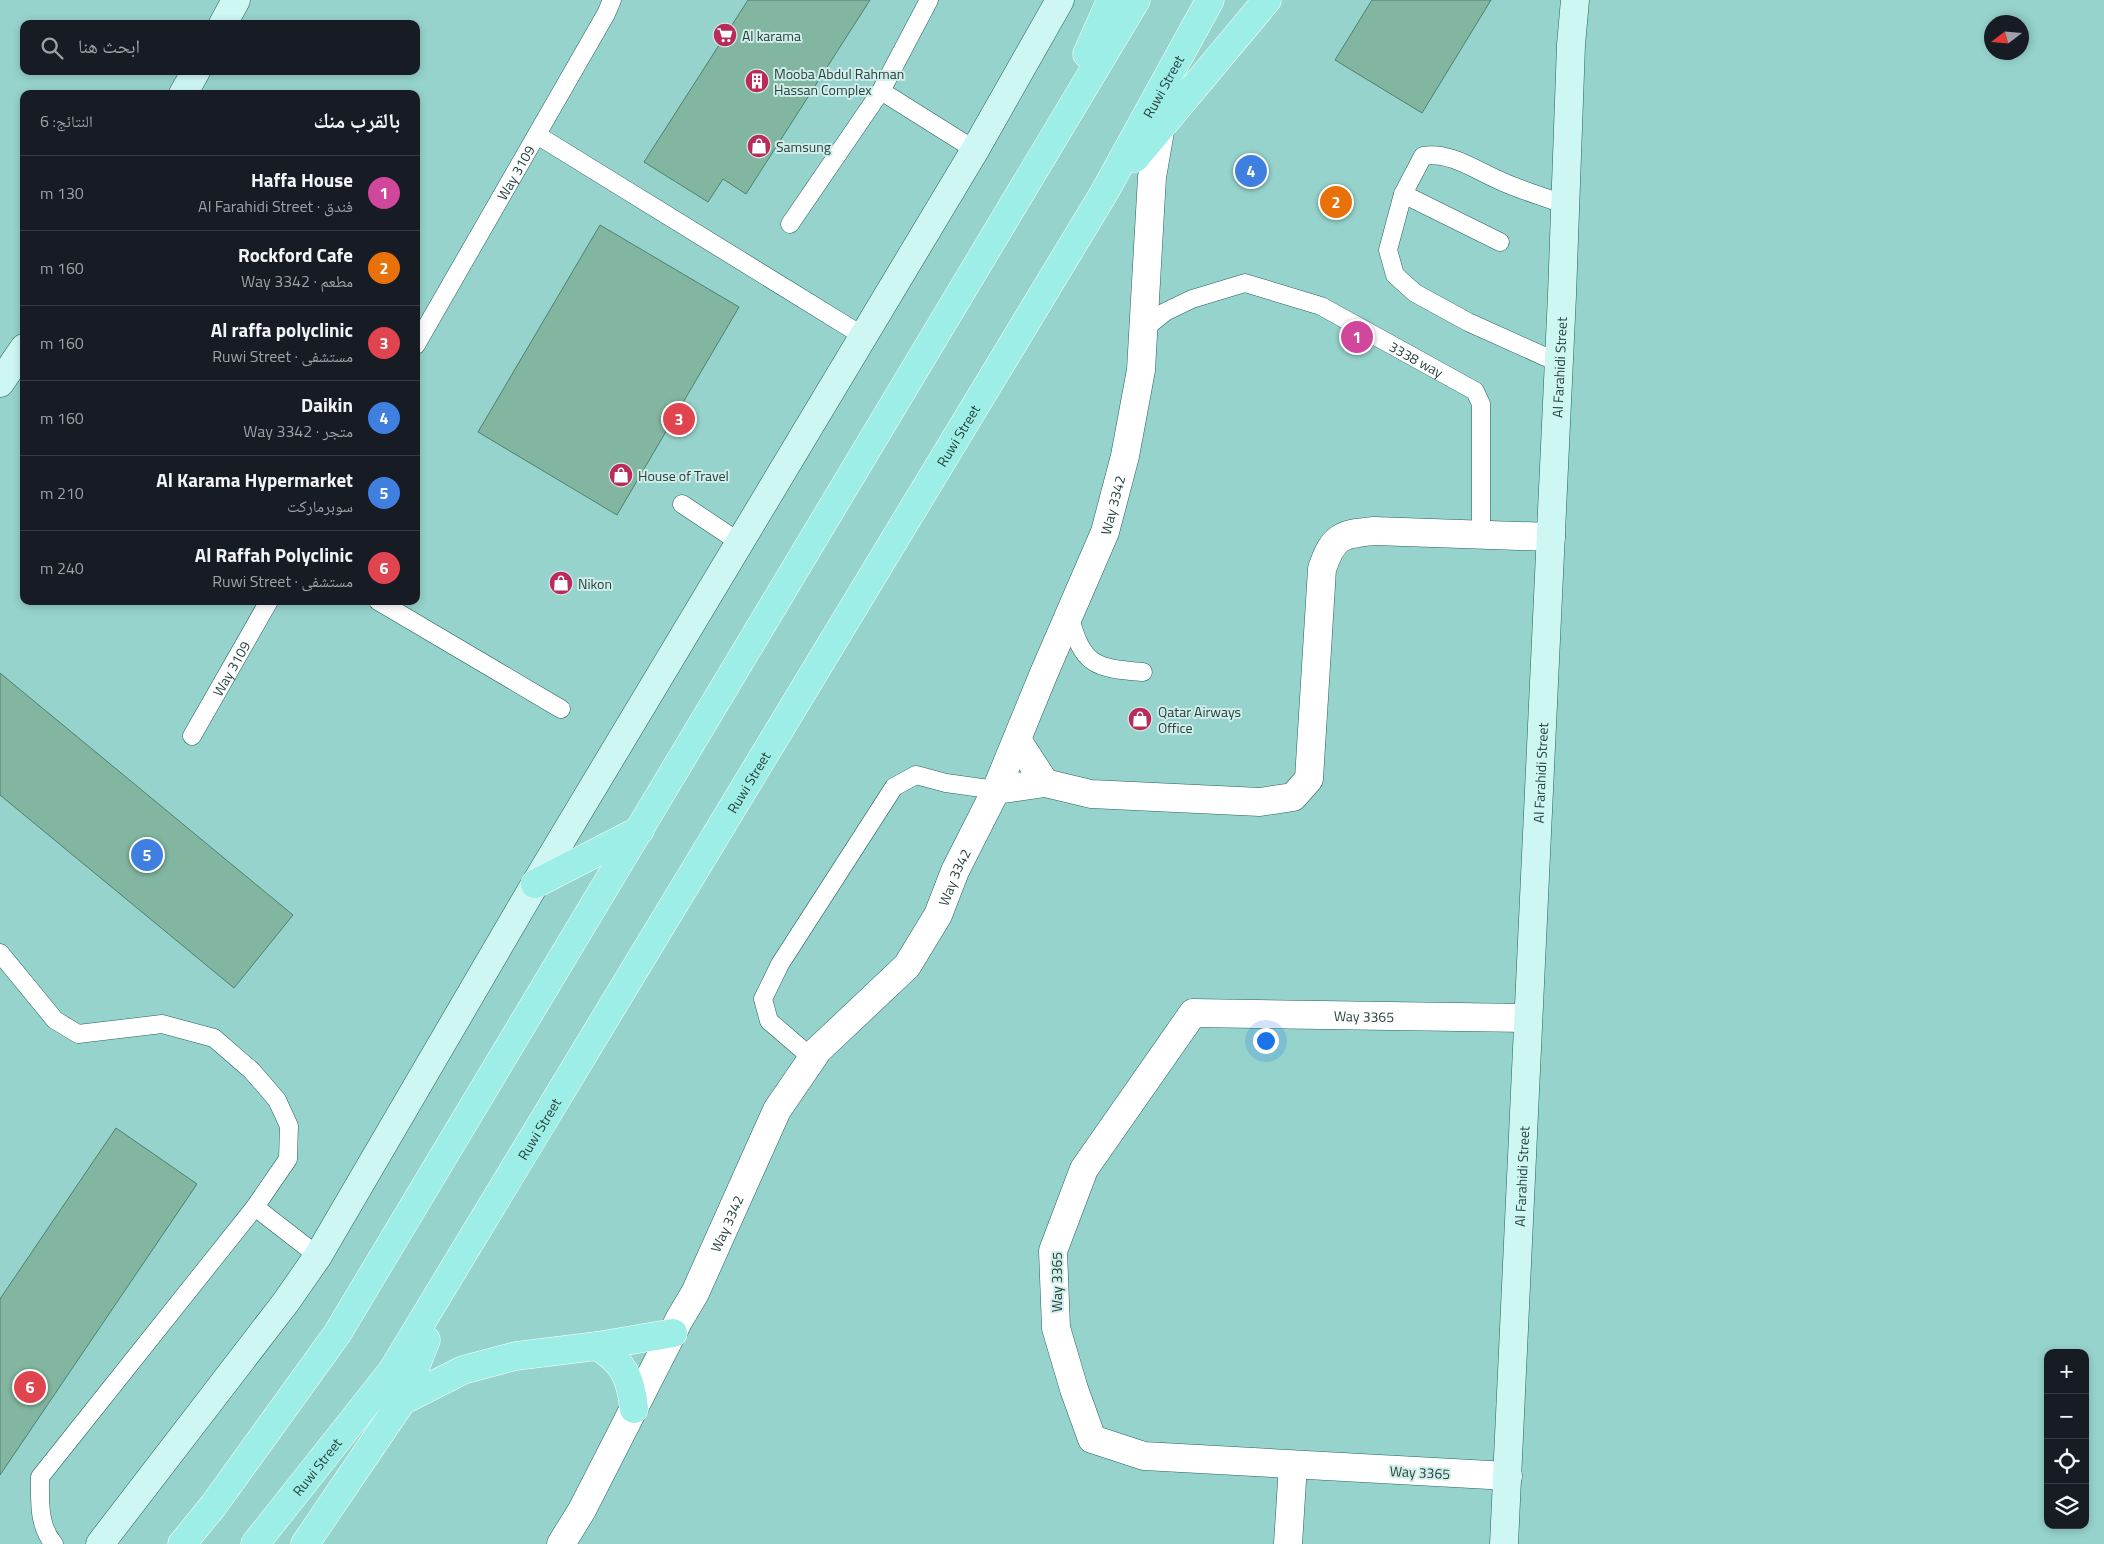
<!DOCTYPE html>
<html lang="ar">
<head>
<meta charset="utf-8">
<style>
  body { margin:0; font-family:"Titillium Web","Noto Naskh Arabic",sans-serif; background:#242831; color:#f1f3f6; direction:rtl }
  .controls { position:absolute; right:15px; bottom:15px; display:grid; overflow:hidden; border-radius:10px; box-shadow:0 2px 8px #0003 }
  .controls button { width:45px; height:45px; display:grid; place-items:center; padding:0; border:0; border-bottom:1px solid #363941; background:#171b24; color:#f1f3f6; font:25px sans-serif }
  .compass { position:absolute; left:1984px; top:15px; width:45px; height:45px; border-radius:50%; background:#171b24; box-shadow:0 2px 8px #0003; rotate:254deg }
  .you { position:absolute; left:1265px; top:1040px; width:18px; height:18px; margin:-12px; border:4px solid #fff; border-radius:50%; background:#1a73e8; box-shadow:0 0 0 8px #1a73e833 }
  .badge { display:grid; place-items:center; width:32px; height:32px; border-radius:50%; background:#b45309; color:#fff; font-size:16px; font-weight:700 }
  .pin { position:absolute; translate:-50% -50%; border:2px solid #fff; box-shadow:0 1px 5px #0006 }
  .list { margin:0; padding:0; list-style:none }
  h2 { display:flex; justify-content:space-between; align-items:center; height:65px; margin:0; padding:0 20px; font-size:21px }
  h2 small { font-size:16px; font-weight:400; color:#9ea1a6 }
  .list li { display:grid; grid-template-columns:32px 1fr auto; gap:15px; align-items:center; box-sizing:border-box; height:75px; padding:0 20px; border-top:1px solid #363941 }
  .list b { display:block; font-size:19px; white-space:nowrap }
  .list p { margin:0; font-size:16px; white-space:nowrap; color:#9ea1a6 }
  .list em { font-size:16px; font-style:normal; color:#9ea1a6 }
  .icon { flex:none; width:28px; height:28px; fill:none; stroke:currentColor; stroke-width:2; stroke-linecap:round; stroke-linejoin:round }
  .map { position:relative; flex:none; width:2104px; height:1544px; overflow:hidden; direction:ltr }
  .search { position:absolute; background:#171b24; box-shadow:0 2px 8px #0003; left:20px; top:20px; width:400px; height:55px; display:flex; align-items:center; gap:12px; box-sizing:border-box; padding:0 18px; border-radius:10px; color:#9ea1a6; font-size:19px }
  .panel { position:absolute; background:#171b24; box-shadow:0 2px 8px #0003; left:20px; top:90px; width:400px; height:515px; border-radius:10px; direction:rtl }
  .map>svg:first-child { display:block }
  .building { fill:#82b6a0; stroke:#4f816d }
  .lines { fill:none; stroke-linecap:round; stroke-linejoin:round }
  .lane-casing { stroke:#24625c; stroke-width:19 }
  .street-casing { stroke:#24625c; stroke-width:29 }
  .secondary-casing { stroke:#24625c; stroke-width:29 }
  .primary-casing { stroke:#fff; stroke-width:29 }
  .lane { stroke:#fff; stroke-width:18 }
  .street { stroke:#fff; stroke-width:28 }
  .secondary { stroke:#cef7f3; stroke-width:28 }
  .primary { stroke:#9ceee6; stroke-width:28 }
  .labels { text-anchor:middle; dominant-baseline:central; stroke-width:4; stroke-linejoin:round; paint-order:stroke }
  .poi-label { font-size:14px; fill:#27413e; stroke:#d0ede9; text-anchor:start }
  .street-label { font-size:14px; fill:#27413e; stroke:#d0ede9 }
</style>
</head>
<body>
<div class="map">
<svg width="2104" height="1544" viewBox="0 0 2104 1544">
  <rect width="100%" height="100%" fill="#96d3cc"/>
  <g class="building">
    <polygon points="748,0 870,0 746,194 723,179 708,202 644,162"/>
    <polygon points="1372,0 1491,0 1422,113 1335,60"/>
    <polygon points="600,225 739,307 617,515 478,432"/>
    <polygon points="0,673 293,915 234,988 0,795"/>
    <polygon points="116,1128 197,1184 0,1475 0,1299"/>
  </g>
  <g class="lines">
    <g class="lane-casing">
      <g id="lane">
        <polyline points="881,91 975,150"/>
        <polyline points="537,135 863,336"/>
        <polyline points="1403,194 1500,242"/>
        <polyline points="790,224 881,91 929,0"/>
        <path id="s1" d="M 1144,329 L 1165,312 L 1192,299 L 1245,283 L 1321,306 L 1475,391 L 1481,404 L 1481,535"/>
        <path id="s2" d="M 416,345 L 606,14 L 612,0"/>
        <path d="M 1559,363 L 1468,322 L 1415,293 L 1395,275 L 1388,250 L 1403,194 L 1423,156 C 1451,151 1478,172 1503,182 C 1523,191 1545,197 1565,205"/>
        <polyline points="682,504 739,542"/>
        <polyline points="378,601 561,709"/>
        <path d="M 1069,615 C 1083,666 1094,668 1143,672"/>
        <path id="s3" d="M 192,736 L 269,601"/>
        <path d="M 0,953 L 55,1020 L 78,1034 L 162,1024 L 214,1038 L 252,1071 L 277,1100 L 289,1126 L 288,1159 L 255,1207 L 40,1477 C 40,1500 38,1526 54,1544"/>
        <polyline points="812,1058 769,1021 763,999 780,964 894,787 916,775 946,783 996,790"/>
        <polyline points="255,1207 318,1256"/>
      </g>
    </g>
    <g class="street-casing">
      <g id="street">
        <polyline points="1017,740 1045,783"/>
        <path d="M 996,790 L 1045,783 L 1091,794 L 1260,802 L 1293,797 L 1309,779 L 1322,569 C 1333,536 1341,534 1374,531 L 1551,537"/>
        <path id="s4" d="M 1508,1476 L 1144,1456 L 1092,1439 L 1074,1389 L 1056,1328 L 1053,1251 L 1084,1169 L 1193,1013 L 1528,1018"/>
        <path id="s5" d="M 561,1544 L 582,1510 L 679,1320 L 695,1293 L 777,1110 L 818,1050 L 907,966 L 938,915 L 955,871 L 996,790 L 1044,673 L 1105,532 L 1125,456 L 1141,370 L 1152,177 L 1160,131"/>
        <polyline points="1288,1544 1293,1465"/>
      </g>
    </g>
    <g class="secondary-casing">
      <g id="secondary">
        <polyline points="223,24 236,0"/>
        <polyline points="183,94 196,71"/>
        <polyline points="0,383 24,348"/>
        <polyline points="100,1544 286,1302 318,1256 535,884 975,150 1060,0"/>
        <path id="s6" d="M 1504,1544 L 1562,295 L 1571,45 L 1575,0"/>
      </g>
    </g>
    <g class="primary-casing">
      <g id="primary">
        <polyline points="1087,54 1111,0"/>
        <polyline points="1135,158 1267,0"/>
        <polyline points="535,884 640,830"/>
        <path d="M 597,1346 C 624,1362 631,1379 634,1409"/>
        <polyline points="402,1401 463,1370 516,1356 597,1346 673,1333"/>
        <polyline points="182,1544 213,1506 337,1334 1136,0"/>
        <path id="s7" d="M 255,1544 L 392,1371 L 1104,193 L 1210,0"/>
        <polyline points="305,1544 402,1401 426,1340"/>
      </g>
    </g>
    <use href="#lane" class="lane"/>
    <use href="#street" class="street"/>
    <use href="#secondary" class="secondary"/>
    <use href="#primary" class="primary"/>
  </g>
  <defs>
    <g id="supermarket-disc" transform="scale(1.25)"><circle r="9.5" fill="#ba2b5a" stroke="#d0ede9"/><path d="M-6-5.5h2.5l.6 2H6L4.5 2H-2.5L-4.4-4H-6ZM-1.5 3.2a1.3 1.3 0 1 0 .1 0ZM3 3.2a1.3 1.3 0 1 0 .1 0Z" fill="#fff"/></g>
    <g id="building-disc" transform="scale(1.25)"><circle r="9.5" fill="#ba2b5a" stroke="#d0ede9"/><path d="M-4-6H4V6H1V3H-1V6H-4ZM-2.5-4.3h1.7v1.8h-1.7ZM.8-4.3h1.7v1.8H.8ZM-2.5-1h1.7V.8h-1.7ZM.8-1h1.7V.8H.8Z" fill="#fff"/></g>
    <g id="shop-disc" transform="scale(1.25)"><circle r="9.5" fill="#ba2b5a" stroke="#d0ede9"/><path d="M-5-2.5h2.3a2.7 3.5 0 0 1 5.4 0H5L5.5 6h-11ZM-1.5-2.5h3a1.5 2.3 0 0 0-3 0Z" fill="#fff"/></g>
  </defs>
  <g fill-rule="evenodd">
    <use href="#supermarket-disc" x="725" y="35"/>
    <use href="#building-disc" x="757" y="81"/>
    <use href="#shop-disc" x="759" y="146"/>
    <use href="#shop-disc" x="621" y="475"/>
    <use href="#shop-disc" x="561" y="583"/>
    <use href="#shop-disc" x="1140" y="719"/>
  </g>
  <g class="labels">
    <g class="poi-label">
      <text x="742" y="35">Al karama</text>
      <text x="774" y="73">Mooba Abdul Rahman<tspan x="774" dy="16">Hassan Complex</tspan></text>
      <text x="776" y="146">Samsung</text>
      <text x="638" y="475">House of Travel</text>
      <text x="578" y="583">Nikon</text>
      <text x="1158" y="711">Qatar Airways<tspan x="1158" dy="16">Office</tspan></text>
    </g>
    <g class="street-label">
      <text stroke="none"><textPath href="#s7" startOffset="1719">Ruwi Street</textPath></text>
      <text stroke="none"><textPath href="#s2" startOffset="199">Way 3109</textPath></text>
      <text stroke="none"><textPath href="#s1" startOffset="301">3338 way</textPath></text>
      <text stroke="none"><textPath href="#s6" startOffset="1178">Al Farahidi Street</textPath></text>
      <text stroke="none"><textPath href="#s7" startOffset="1314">Ruwi Street</textPath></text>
      <text stroke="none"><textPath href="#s5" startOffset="1186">Way 3342</textPath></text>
      <text stroke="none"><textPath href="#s3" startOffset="78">Way 3109</textPath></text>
      <text stroke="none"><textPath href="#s6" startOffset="772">Al Farahidi Street</textPath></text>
      <text stroke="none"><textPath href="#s7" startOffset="909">Ruwi Street</textPath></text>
      <text stroke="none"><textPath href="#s5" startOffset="781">Way 3342</textPath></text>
      <text stroke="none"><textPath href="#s4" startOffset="1062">Way 3365</textPath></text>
      <text stroke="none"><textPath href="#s7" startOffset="504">Ruwi Street</textPath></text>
      <text stroke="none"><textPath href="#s6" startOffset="368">Al Farahidi Street</textPath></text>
      <text stroke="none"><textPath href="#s5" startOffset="361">Way 3342</textPath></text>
      <text transform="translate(1056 1282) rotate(-90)">Way 3365</text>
      <text stroke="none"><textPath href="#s7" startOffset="99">Ruwi Street</textPath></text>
      <text transform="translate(1420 1472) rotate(3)">Way 3365</text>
    </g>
  </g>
</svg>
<div class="controls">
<button>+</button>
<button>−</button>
<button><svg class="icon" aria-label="locate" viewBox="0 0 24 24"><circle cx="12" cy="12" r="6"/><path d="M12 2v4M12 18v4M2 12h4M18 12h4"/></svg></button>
<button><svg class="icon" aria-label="layers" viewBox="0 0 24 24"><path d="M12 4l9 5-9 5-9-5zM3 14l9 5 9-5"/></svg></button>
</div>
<svg class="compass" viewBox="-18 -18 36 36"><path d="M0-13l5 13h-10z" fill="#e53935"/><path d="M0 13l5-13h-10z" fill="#9ea1a6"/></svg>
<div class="you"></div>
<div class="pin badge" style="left:1357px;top:337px;background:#d1479c">1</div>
<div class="pin badge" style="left:1336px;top:202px;background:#e8710a">2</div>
<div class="pin badge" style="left:679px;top:419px;background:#e0444e">3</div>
<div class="pin badge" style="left:1251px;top:171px;background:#3f7fe0">4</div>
<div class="pin badge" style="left:147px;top:855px;background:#3f7fe0">5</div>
<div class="pin badge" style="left:30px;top:1387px;background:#e0444e">6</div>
<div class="search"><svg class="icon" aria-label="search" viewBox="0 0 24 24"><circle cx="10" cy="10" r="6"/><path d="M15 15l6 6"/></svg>ابحث هنا</div>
<section class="panel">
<h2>بالقرب منك<small>النتائج: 6</small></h2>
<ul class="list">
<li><span class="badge" style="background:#d1479c">1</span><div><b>Haffa House</b><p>فندق · Al Farahidi Street</p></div><em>130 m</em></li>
<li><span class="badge" style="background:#e8710a">2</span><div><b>Rockford Cafe</b><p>مطعم · Way 3342</p></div><em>160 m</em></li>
<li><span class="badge" style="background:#e0444e">3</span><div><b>Al raffa polyclinic</b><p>مستشفى · Ruwi Street</p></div><em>160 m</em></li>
<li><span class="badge" style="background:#3f7fe0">4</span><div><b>Daikin</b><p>متجر · Way 3342</p></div><em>160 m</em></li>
<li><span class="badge" style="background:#3f7fe0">5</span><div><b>Al Karama Hypermarket</b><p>سوبرماركت</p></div><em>210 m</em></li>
<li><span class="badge" style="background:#e0444e">6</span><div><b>Al Raffah Polyclinic</b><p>مستشفى · Ruwi Street</p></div><em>240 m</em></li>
</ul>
</section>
</div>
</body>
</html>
